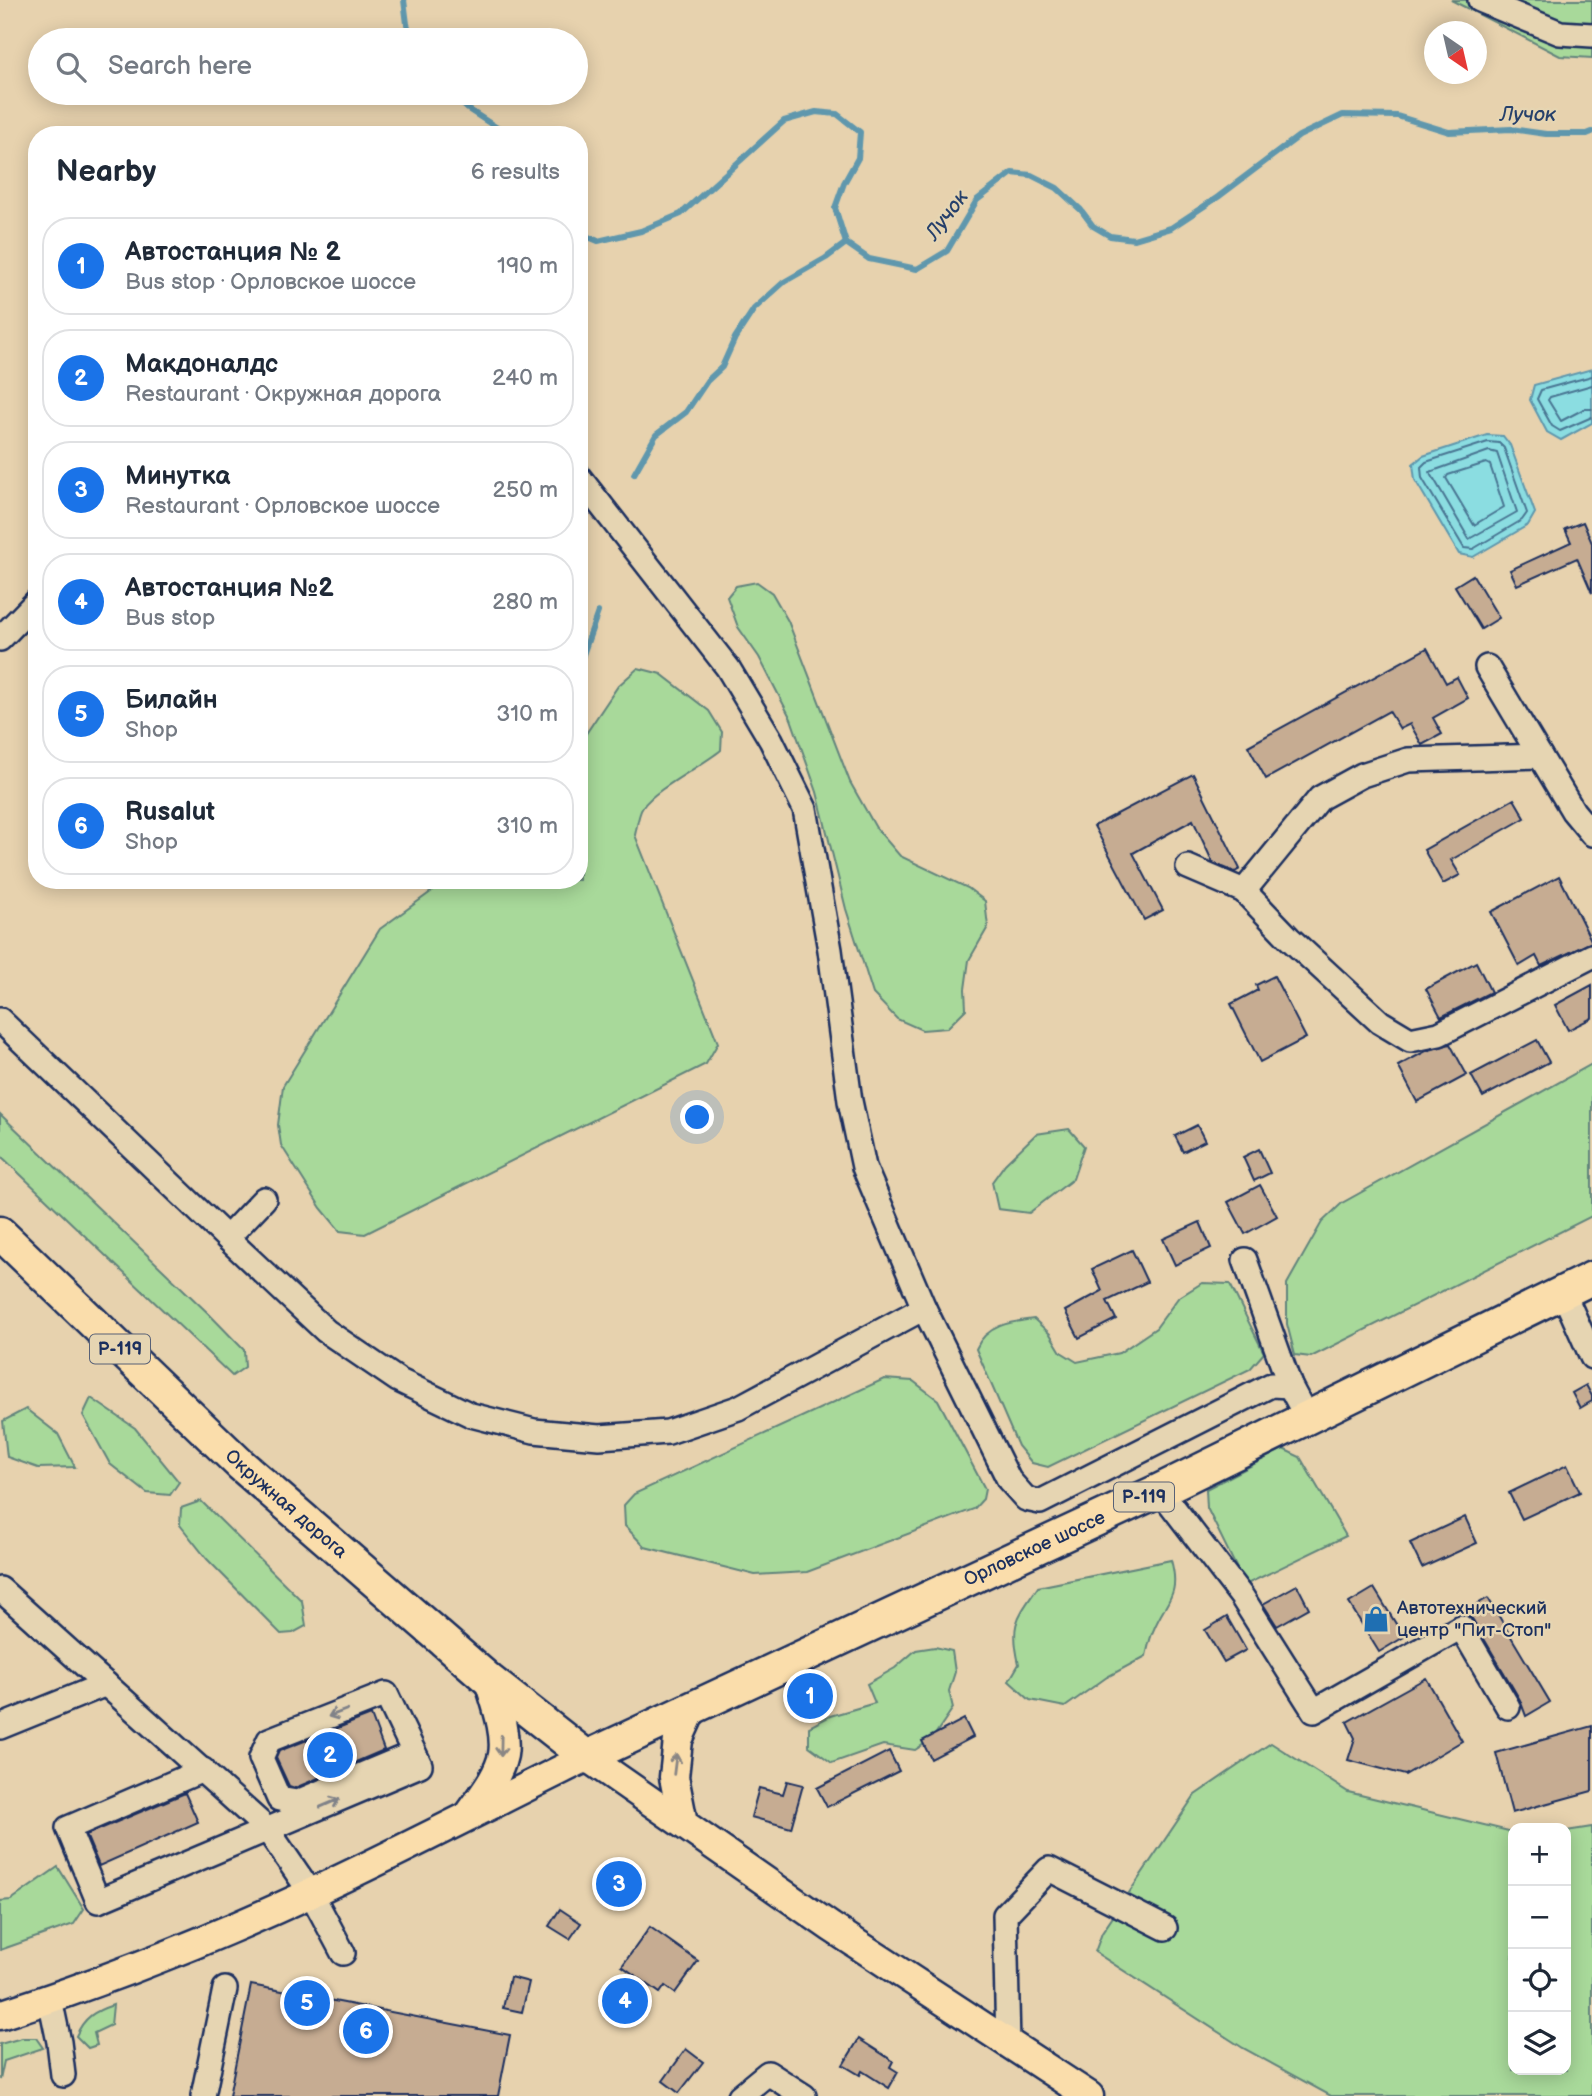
<!DOCTYPE html>
<html lang="en">
<head>
<meta charset="utf-8">
<style>
  body { margin:0; font-family:"Balsamiq Sans",sans-serif; background:#f2f2f3; color:#1f2937 }
  .controls { position:absolute; right:21px; bottom:21px; display:grid; overflow:hidden; border-radius:14px; box-shadow:0 4px 18px #0003 }
  .controls button { width:63px; height:63px; display:grid; place-items:center; padding:0; border:0; border-bottom:2px solid #e0e1e3; background:#fff; color:#1f2937; font:35px sans-serif }
  .compass { position:absolute; left:1424px; top:21px; width:63px; height:63px; border-radius:50%; background:#fff; box-shadow:0 4px 18px #0003; rotate:146deg }
  .you { position:absolute; left:698px; top:1118px; width:24px; height:24px; margin:-18px; border:5px solid #fff; border-radius:50%; background:#1a73e8; box-shadow:0 0 0 10px #1a73e833 }
  .badge { display:grid; place-items:center; width:46px; height:46px; border-radius:50%; background:#1a73e8; color:#fff; font-size:23px; font-weight:700 }
  .pin { position:absolute; translate:-50% -50%; border:4px solid #fff; box-shadow:0 2px 7px #0006 }
  .list { margin:0; padding:0; list-style:none }
  h2 { display:flex; justify-content:space-between; align-items:center; height:91px; margin:0; padding:0 28px; font-size:30px }
  h2 small { font-size:23px; font-weight:400; color:#747a83 }
  .list li { display:grid; grid-template-columns:46px 1fr auto; gap:21px; align-items:center; box-sizing:border-box; height:98px; margin:0 14px 14px; padding:0 14px; border:2px solid #e0e1e3; border-radius:28px }
  .list b { display:block; font-size:26px; white-space:nowrap }
  .list p { margin:0; font-size:23px; white-space:nowrap; color:#747a83 }
  .list em { font-size:23px; font-style:normal; color:#747a83 }
  .icon { flex:none; width:38px; height:38px; fill:none; stroke:currentColor; stroke-width:2; stroke-linecap:round; stroke-linejoin:round }
  .map { position:relative; flex:none; width:1592px; height:2096px; overflow:hidden }
  .search { position:absolute; background:#fff; box-shadow:0 4px 18px #0003; left:28px; top:28px; width:560px; height:77px; display:flex; align-items:center; gap:18px; box-sizing:border-box; padding:0 24px; border-radius:38px; color:#747a83; font-size:26px }
  .panel { position:absolute; background:#fff; box-shadow:0 4px 18px #0003; left:28px; top:126px; width:560px; height:763px; border-radius:28px }
  .map>svg:first-child { display:block }
  .green { fill:#a8d99a; stroke:#62847c; stroke-width:2 }
  .water { fill:#8bdde1; stroke:#5e97ad; stroke-width:2 }
  .lines { fill:none; stroke-linecap:round; stroke-linejoin:round }
  .shore { stroke:#487592; stroke-width:2 }
  .stream { stroke:#5e97ad; stroke-width:6 }
  .building { fill:#c6ac92; stroke:#1b2f5e; stroke-width:2 }
  .minor-casing { stroke:#1b2f5e; stroke-width:28 }
  .major-casing { stroke:#1b2f5e; stroke-width:33 }
  .highway-casing { stroke:#1b2f5e; stroke-width:37 }
  .minor { stroke:#e6d5b2; stroke-width:23 }
  .major { stroke:#faddab; stroke-width:28 }
  .highway { stroke:#faddab; stroke-width:32 }
  .oneway { stroke:#808288 }
  .oneway2 { stroke:#8a8684 }
  .labels { text-anchor:middle; dominant-baseline:central; stroke-width:5; stroke-linejoin:round; paint-order:stroke }
  .shield { fill:#e6d5b2; stroke:#586177; stroke-width:2 }
  .shield-label { font-size:18px; font-weight:bold; fill:#1b2f5e }
  .street-label { font-size:19px; fill:#1b2f5e; stroke:#e6d5b2 }
  .poi-label { font-size:19px; fill:#1b2f5e; stroke:#e6d5b2; text-anchor:start }
  .water-label { font-size:21px; font-style:italic; fill:#26406b; stroke:#e6d5b2 }
</style>
</head>
<body>
<div class="map">
<svg width="1592" height="2096" viewBox="0 0 1592 2096">
  <rect width="100%" height="100%" fill="#e7d2ae"/>
  <filter id="ink" filterUnits="userSpaceOnUse"><feTurbulence type="fractalNoise" baseFrequency=".0143" numOctaves="2"/><feDisplacementMap in="SourceGraphic" scale="14" xChannelSelector="R" yChannelSelector="G"/><feConvolveMatrix kernelMatrix="1 2 1 2 8 2 1 2 1" color-interpolation-filters="sRGB"/></filter>
  <g filter="url(#ink)">
    <g class="green">
      <polygon points="1451,0 1592,0 1592,58 1560,56"/>
      <polygon points="757,582 772,593 788,621 850,782 876,828 900,856 968,888 985,901 988,927 969,960 965,989 966,1009 947,1028 922,1030 897,1019 873,994 846,909 817,792 791,719 759,657 738,627 727,597 736,586"/>
      <path d="M 638,668 L 661,674 L 709,711 L 722,732 L 721,750 C 702,766 655,789 643,807 C 638,814 637,827 635,835 L 718,1043 L 706,1064 L 365,1234 L 340,1231 L 321,1208 L 281,1145 L 278,1125 L 283,1086 L 380,929 L 439,886 L 444,880 L 579,880 L 579,744 L 618,686 Z"/>
      <polygon points="1592,1064 1592,1216 1311,1357 1295,1355 1287,1324 1287,1284 1322,1222 1342,1203"/>
      <polygon points="0,1114 209,1314 244,1350 245,1367 232,1376 0,1155"/>
      <polygon points="1069,1129 1084,1146 1073,1179 1029,1213 998,1209 992,1182 1005,1164 1036,1134"/>
      <path d="M 1202,1283 L 1230,1284 L 1264,1353 L 1250,1369 L 1048,1467 L 1032,1463 L 1018,1446 L 976,1349 C 986,1325 1010,1322 1034,1319 L 1050,1334 L 1061,1352 L 1077,1362 L 1119,1353 L 1156,1328 L 1178,1298 Z"/>
      <polygon points="884,1379 913,1381 938,1400 985,1489 983,1499 974,1509 807,1572 755,1575 645,1547 625,1526 624,1505 634,1494"/>
      <polygon points="91,1398 135,1428 179,1482 170,1495 147,1493 110,1464 83,1415"/>
      <polygon points="26,1409 58,1434 75,1467 38,1468 7,1457 3,1421"/>
      <polygon points="1283,1449 1300,1457 1346,1536 1245,1585 1207,1508 1206,1489"/>
      <polygon points="201,1501 302,1601 306,1626 293,1633 281,1634 207,1559 180,1525 181,1508"/>
      <path d="M 1171,1560 C 1181,1596 1166,1600 1154,1629 C 1150,1637 1148,1647 1146,1656 L 1107,1677 L 1065,1707 L 1030,1700 L 1009,1681 L 1019,1664 C 1010,1624 1016,1619 1038,1587 Z"/>
      <polygon points="935,1647 952,1651 955,1672 949,1691 953,1708 932,1739 915,1750 883,1745 832,1763 809,1746 809,1727 830,1716 875,1703 867,1684 895,1668 916,1650"/>
      <polygon points="1271,1743 1348,1792 1513,1832 1513,2070 1566,2070 1566,1831 1592,1827 1592,2096 1331,2096 1243,2048 1095,1952 1102,1933 1195,1795"/>
      <polygon points="58,1867 84,1909 74,1924 0,1950 0,1901 11,1900"/>
      <path d="M 113,2005 L 111,2025 L 94,2033 L 97,2045 L 88,2048 L 76,2036 C 84,2017 95,2011 113,2005 Z"/>
      <polygon points="22,2038 36,2038 43,2048 4,2061 0,2080 0,2044"/>
    </g>
    <g class="water">
      <polygon points="1592,369 1592,423 1561,440 1547,432 1530,400 1534,385"/>
      <polygon points="1487,435 1503,436 1510,445 1535,513 1528,525 1473,557 1459,554 1415,480 1413,464 1423,456"/>
    </g>
    <g class="lines">
      <g class="shore">
        <polyline points="1592,376 1541,390 1537,399 1552,426 1560,431 1592,417"/>
        <polyline points="1592,385 1550,397 1548,400 1561,421 1584,409 1592,409"/>
        <polygon points="1488,442 1499,443 1504,448 1527,513 1522,520 1473,549 1464,548 1422,478 1421,467 1426,462"/>
        <polygon points="1489,451 1497,453 1517,512 1469,539 1430,472"/>
        <polygon points="1486,463 1490,465 1504,507 1474,525 1446,478 1448,475"/>
      </g>
      <g class="stream">
        <polyline points="404,0 407,24 412,40"/>
        <polyline points="451,93 468,109 508,135"/>
        <polyline points="579,233 598,241 641,231 681,214 784,121 816,112 837,114 860,132 858,158 844,183 835,208 846,243 869,259 917,269 947,251 977,200 1012,173 1031,175 1057,188 1081,210 1093,226 1110,236 1134,239 1171,228 1218,197 1299,136 1343,115 1397,116 1449,132 1511,129 1546,134 1587,134 1592,132"/>
        <polyline points="634,474 656,435 686,412 707,381 722,367 735,338 754,309 784,282 826,258 846,243"/>
        <polyline points="579,666 598,612"/>
      </g>
    </g>
    <g class="building">
      <polygon points="1583,522 1592,543 1592,593 1577,558 1517,585 1510,570 1571,542 1565,529"/>
      <polygon points="1473,575 1499,618 1481,629 1455,586"/>
      <polygon points="1427,648 1446,683 1457,677 1468,698 1433,718 1442,734 1422,745 1410,724 1400,729 1389,711 1266,779 1248,746"/>
      <polygon points="1193,774 1240,869 1235,872 1213,863 1193,820 1133,853 1163,910 1144,920 1094,826"/>
      <polygon points="1514,799 1525,818 1451,860 1460,875 1443,884 1424,850"/>
      <polygon points="1559,876 1592,942 1541,966 1536,956 1519,966 1491,912"/>
      <polygon points="1476,962 1491,992 1441,1017 1426,989"/>
      <polygon points="1274,976 1306,1038 1260,1062 1231,1004 1258,990 1256,985"/>
      <polygon points="1592,985 1592,1018 1568,1030 1555,1005"/>
      <polygon points="1537,1040 1549,1062 1483,1097 1471,1075"/>
      <polygon points="1450,1044 1467,1075 1417,1102 1398,1066 1426,1051"/>
      <polygon points="1197,1125 1205,1141 1183,1152 1175,1136"/>
      <polygon points="1259,1149 1270,1173 1254,1181 1243,1157"/>
      <polygon points="1260,1185 1277,1216 1245,1234 1228,1202"/>
      <polygon points="1200,1222 1211,1248 1175,1265 1163,1239"/>
      <polygon points="1132,1250 1147,1282 1107,1301 1116,1319 1079,1338 1065,1311 1102,1291 1092,1269"/>
      <polygon points="1586,1385 1592,1396 1592,1401 1580,1408 1572,1393"/>
      <polygon points="1567,1465 1580,1492 1522,1519 1509,1493"/>
      <polygon points="1465,1517 1477,1543 1422,1568 1410,1543"/>
      <polygon points="1297,1585 1309,1608 1277,1626 1263,1604"/>
      <polygon points="1374,1588 1404,1637 1379,1652 1349,1603"/>
      <polygon points="1488,1598 1550,1702 1526,1716 1520,1700 1473,1620 1465,1611"/>
      <polygon points="1227,1617 1246,1650 1224,1662 1205,1630"/>
      <polygon points="1426,1678 1462,1741 1405,1775 1348,1760 1355,1738 1347,1722"/>
      <polygon points="371,1715 384,1750 295,1788 289,1786 276,1758 279,1751"/>
      <polygon points="964,1719 973,1737 931,1759 922,1741"/>
      <polygon points="1592,1726 1592,1791 1512,1813 1496,1753"/>
      <polygon points="889,1751 899,1771 827,1807 817,1788"/>
      <polygon points="787,1781 803,1785 791,1828 751,1817 759,1788 783,1794"/>
      <polygon points="185,1793 198,1822 99,1866 86,1835"/>
      <polygon points="610,1871 626,1881 615,1898 599,1889"/>
      <polygon points="560,1909 581,1923 570,1939 549,1926"/>
      <polygon points="650,1927 698,1961 675,1993 665,1986 660,1993 622,1966"/>
      <polygon points="510,1977 529,1982 522,2012 503,2008"/>
      <polygon points="251,1985 510,2035 498,2096 229,2096"/>
      <polygon points="859,2039 893,2061 890,2067 898,2072 889,2088 862,2071 860,2075 843,2065"/>
      <polygon points="686,2049 703,2062 679,2093 663,2081"/>
    </g>
    <g class="lines">
      <g class="minor-casing">
        <g id="minor">
          <polyline points="1480,0 1560,33 1592,35"/>
          <polyline points="579,477 728,668 771,740 805,809 830,950 850,1101 864,1167 924,1308"/>
          <polyline points="0,639 37,601"/>
          <polyline points="1487,667 1573,811 1592,834"/>
          <polyline points="1188,867 1244,891 1289,938 1380,1022 1410,1040 1439,1034 1592,956"/>
          <polyline points="1244,891 1320,798 1362,775 1408,760 1540,756"/>
          <polyline points="0,1020 227,1238 326,1331 398,1380 471,1415 534,1431 599,1437 668,1432 738,1408 924,1308 1009,1480 1026,1499 1040,1502 1271,1385 1290,1386"/>
          <polyline points="227,1238 264,1199"/>
          <polyline points="1245,1260 1290,1386 1307,1418"/>
          <polyline points="1563,1292 1592,1357"/>
          <polyline points="1160,1490 1242,1597 1314,1711 1461,1627 1508,1707"/>
          <polyline points="0,1589 267,1829 311,1893 343,1953"/>
          <polyline points="0,1727 106,1684"/>
          <polyline points="203,1770 68,1828 98,1901 420,1765 386,1694 269,1740 261,1758 279,1799 297,1802 414,1753"/>
          <polyline points="50,1999 59,2042 63,2075"/>
          <polyline points="1008,2044 1005,1915 1049,1869 1165,1928"/>
          <polyline points="203,2096 225,1989"/>
          <polyline points="740,2096 768,2073 804,2096"/>
        </g>
      </g>
      <g class="major-casing">
        <g id="major">
          <path d="M 471,1812 C 483,1795 499,1775 503,1755 C 507,1731 495,1702 489,1680"/>
          <polyline points="683,1823 674,1777 678,1740 693,1707"/>
          <path d="M 0,2015 C 106,1981 210,1940 311,1893 C 404,1850 495,1802 587,1757 L 831,1927 L 1089,2096"/>
        </g>
      </g>
      <g class="highway-casing">
        <g id="highway">
          <path id="s1" d="M 0,1233 L 241,1465 L 489,1680 L 587,1757 L 1160,1490 L 1592,1278"/>
        </g>
      </g>
      <use href="#minor" class="minor"/>
      <use href="#major" class="major"/>
      <use href="#highway" class="highway"/>
    </g>
    <defs><path id="oneway-shaft" d="M-6 0H5M1.5-3L5.5 0L1.5 3" fill="none" stroke-width="1.6" stroke-linecap="round" stroke-linejoin="round" transform="scale(1.75)"/></defs>
    <g class="oneway">
      <use href="#oneway-shaft" transform="translate(338 1713) rotate(159)"/>
      <use href="#oneway-shaft" transform="translate(330 1803) rotate(-23)"/>
    </g>
    <g class="oneway2">
      <use href="#oneway-shaft" transform="translate(501 1746) rotate(91)"/>
      <use href="#oneway-shaft" transform="translate(675 1764) rotate(-83)"/>
    </g>
  </g>
  <defs>
    <g id="shop-bare" transform="scale(2.1)"><path d="M-5-2.5h2.3a2.7 3.5 0 0 1 5.4 0H5L5.5 6h-11ZM-1.5-2.5h3a1.5 2.3 0 0 0-3 0Z" fill="#1f6fb2" stroke="#e6d5b2" stroke-width="2.5" paint-order="stroke"/></g>
  </defs>
  <g fill-rule="evenodd">
    <use href="#shop-bare" x="1376" y="1619"/>
  </g>
  <g class="labels">
    <g class="shield">
      <rect x="90" y="1334.5" width="60" height="29" rx="5"/>
      <rect x="1114" y="1482.5" width="60" height="29" rx="5"/>
    </g>
    <g class="shield-label">
      <text x="120" y="1349">Р-119</text>
      <text x="1144" y="1497">Р-119</text>
    </g>
    <g class="street-label">
      <text stroke="none"><textPath href="#s1" startOffset="394">Окружная дорога</textPath></text>
      <text stroke="none"><textPath href="#s1" startOffset="1281">Орловское шоссе</textPath></text>
    </g>
    <g class="poi-label">
      <text x="1397" y="1608">Автотехнический<tspan x="1397" dy="22">центр "Пит-Стоп"</tspan></text>
    </g>
    <g class="water-label">
      <text x="1528" y="114">Лучок</text>
      <text transform="translate(947 215) rotate(-53)">Лучок</text>
    </g>
  </g>
</svg>
<div class="controls">
<button>+</button>
<button>−</button>
<button><svg class="icon" aria-label="locate" viewBox="0 0 24 24"><circle cx="12" cy="12" r="6"/><path d="M12 2v4M12 18v4M2 12h4M18 12h4"/></svg></button>
<button><svg class="icon" aria-label="layers" viewBox="0 0 24 24"><path d="M12 4l9 5-9 5-9-5zM3 14l9 5 9-5"/></svg></button>
</div>
<svg class="compass" viewBox="-18 -18 36 36"><path d="M0-13l5 13h-10z" fill="#e53935"/><path d="M0 13l5-13h-10z" fill="#747a83"/></svg>
<div class="you"></div>
<div class="pin badge" style="left:810px;top:1696px">1</div>
<div class="pin badge" style="left:330px;top:1755px">2</div>
<div class="pin badge" style="left:619px;top:1884px">3</div>
<div class="pin badge" style="left:625px;top:2001px">4</div>
<div class="pin badge" style="left:307px;top:2003px">5</div>
<div class="pin badge" style="left:366px;top:2031px">6</div>
<div class="search"><svg class="icon" aria-label="search" viewBox="0 0 24 24"><circle cx="10" cy="10" r="6"/><path d="M15 15l6 6"/></svg>Search here</div>
<section class="panel">
<h2>Nearby<small>6 results</small></h2>
<ul class="list">
<li><span class="badge">1</span><div><b>Автостанция № 2</b><p>Bus stop · Орловское шоссе</p></div><em>190 m</em></li>
<li><span class="badge">2</span><div><b>Макдоналдс</b><p>Restaurant · Окружная дорога</p></div><em>240 m</em></li>
<li><span class="badge">3</span><div><b>Минутка</b><p>Restaurant · Орловское шоссе</p></div><em>250 m</em></li>
<li><span class="badge">4</span><div><b>Автостанция №2</b><p>Bus stop</p></div><em>280 m</em></li>
<li><span class="badge">5</span><div><b>Билайн</b><p>Shop</p></div><em>310 m</em></li>
<li><span class="badge">6</span><div><b>Rusalut</b><p>Shop</p></div><em>310 m</em></li>
</ul>
</section>
</div>
</body>
</html>
